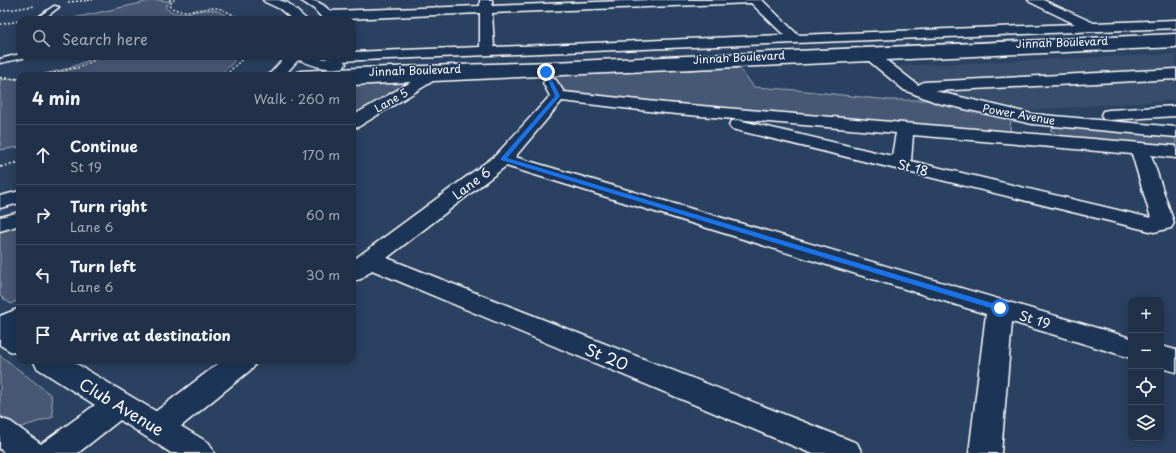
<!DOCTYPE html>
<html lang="en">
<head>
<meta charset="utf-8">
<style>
  body { margin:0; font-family:"Playpen Sans",sans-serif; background:#2d3d53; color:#f1f3f6 }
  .controls { position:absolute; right:12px; bottom:12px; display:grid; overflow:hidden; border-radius:8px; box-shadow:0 2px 10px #0003 }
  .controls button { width:36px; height:36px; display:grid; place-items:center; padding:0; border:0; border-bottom:1px solid #3d4c61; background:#203149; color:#f1f3f6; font:20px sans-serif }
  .stop { position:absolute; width:12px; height:12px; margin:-9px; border:3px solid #1a73e8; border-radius:50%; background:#fff }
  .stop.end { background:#1a73e8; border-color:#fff; box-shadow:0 1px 4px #0008 }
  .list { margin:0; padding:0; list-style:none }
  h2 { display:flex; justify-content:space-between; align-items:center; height:52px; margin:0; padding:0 16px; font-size:17px }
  h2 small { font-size:13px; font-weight:400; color:#a2a9b4 }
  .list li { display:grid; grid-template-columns:26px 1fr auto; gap:12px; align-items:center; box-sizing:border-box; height:60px; padding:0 16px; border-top:1px solid #3d4c61 }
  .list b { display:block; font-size:15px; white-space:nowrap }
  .list p { margin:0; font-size:13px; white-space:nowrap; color:#a2a9b4 }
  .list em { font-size:13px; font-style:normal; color:#a2a9b4 }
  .icon { flex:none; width:22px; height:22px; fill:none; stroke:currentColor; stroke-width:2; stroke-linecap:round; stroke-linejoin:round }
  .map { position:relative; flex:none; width:1176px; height:453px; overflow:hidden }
  .search { position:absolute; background:#203149; box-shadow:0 2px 10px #0003; left:16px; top:16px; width:340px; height:44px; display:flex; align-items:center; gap:10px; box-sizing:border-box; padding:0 14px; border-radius:12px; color:#a2a9b4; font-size:15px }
  .panel { position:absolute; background:#203149; box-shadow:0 2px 10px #0003; left:16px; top:72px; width:340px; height:292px; border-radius:12px }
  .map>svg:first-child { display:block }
  .built { fill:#394e6c }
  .green { fill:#465975; stroke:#a2acba }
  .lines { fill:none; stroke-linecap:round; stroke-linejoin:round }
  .service-casing { stroke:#fff; stroke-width:3 }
  .minor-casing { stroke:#fff; stroke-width:3 }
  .tertiary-casing { stroke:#fff; stroke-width:3 }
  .path-far1 { stroke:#fff; stroke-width:1.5; stroke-dasharray:2 2; stroke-linecap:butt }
  .path { stroke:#fff; stroke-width:2; stroke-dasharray:2.5 2.5; stroke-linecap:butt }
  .service { fill:#1d3557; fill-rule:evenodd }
  .minor { fill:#1d3557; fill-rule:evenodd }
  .tertiary { fill:#1d3557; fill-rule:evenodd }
  .route { fill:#1a73e8 }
  .labels { text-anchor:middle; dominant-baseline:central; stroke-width:3; stroke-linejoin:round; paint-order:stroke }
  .far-street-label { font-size:11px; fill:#fff; stroke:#1d3557 }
  .street-label { font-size:13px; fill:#fff; stroke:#1d3557 }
  .near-street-label { font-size:16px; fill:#fff; stroke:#1d3557 }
</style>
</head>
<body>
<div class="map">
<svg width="1176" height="453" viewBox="0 0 1176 453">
  <rect width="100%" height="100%" fill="#2a4161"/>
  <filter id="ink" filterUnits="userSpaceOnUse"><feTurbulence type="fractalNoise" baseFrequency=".025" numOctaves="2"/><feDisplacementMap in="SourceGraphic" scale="8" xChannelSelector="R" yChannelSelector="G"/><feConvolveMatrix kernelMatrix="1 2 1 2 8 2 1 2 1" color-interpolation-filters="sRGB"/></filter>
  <g filter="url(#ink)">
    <polygon class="built" points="1176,54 1176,100 1001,112 938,98 898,66"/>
    <g class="green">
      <path d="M 154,0 L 170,1 L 165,7 C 177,20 198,8 212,10 C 219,10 227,16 232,20 L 82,20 L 74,18 Z"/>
      <polygon points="98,56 237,56 231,65 218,76 35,76 70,68"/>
      <polygon points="739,68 754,87 797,90 888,100 931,100 1011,119 1010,131 998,133 562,94 555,75"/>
      <polygon points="430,77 352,119 352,80"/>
      <polygon points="20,78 20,147 0,150 0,80"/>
      <polygon points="1056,126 1176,136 1176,150 1062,138 1050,130"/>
      <polygon points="20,213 20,299 11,304 0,296 0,219"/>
      <polygon points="0,355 51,395 53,417 18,428 0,415"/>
    </g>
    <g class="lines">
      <g class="service-casing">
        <g id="service">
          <polygon points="54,6 59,7 42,20 34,20"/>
          <polygon points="20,54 20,56 24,56 23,58 0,63 0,59"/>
        </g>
      </g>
      <g class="minor-casing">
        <g id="minor">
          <path d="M 300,0 C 314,0 320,1 330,11 L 480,6 L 480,0 L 492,0 L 492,6 L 649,0 L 762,0 L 798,35 L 1075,24 L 1030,2 L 1028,0 L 1043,0 L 1094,23 L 1176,20 L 1176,28 L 338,61 L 327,59 L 325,56 L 352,56 L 352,52 L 480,47 L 480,13 L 324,20 L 314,9 ZM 751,3 L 784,35 L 494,47 L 492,13 Z"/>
          <polygon points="1176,39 1176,47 886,60 918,85 924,82 1176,69 1176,79 935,91 1032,114 1176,127 1176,137 1032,124 938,103 904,90 869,61 433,81 358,127 352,128 352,116 411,82 352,85 352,76 350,76 352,75"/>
          <path d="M 551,78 L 556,80 L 564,92 L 666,103 L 1176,146 L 1176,158 L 1151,155 L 1174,223 L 1171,228 L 1154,232 L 732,129 L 729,125 L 732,121 L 738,120 L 892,156 L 896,133 L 666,113 L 562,101 L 515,157 L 1131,338 L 1131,358 L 1012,322 L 1001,453 L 969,453 L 986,314 L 506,166 L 387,258 L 857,443 L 862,453 L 810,453 L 372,270 L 361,279 L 352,281 L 352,261 L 496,155 L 550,96 L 543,83 L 546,80 ZM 913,135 L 1132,154 L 1151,218 L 911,161 Z"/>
          <polygon points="1176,106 1176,116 1109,120 1103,119 1101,115 1103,111 1109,110"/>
          <polygon points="20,212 20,225 0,231 0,217"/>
          <polygon points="20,308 20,329 9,335 0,338 0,316"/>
          <polygon points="1161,346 1176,350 1176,372 1161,368"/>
          <polygon points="223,360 257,360 253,368 169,436 158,440 147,436 142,427 147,418"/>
        </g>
      </g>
      <g class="tertiary-casing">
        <g id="tertiary">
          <polygon points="263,0 279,0 288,3 307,20 293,20 280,9 265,2"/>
          <path d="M 1176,34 L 1176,42 C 1025,48 874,55 723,62 C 580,69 435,76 293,76 L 296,73 L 301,71 L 359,68 L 553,62 Z"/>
          <path d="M 286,56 L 315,56 L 319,58 L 344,61 L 346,64 L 344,67 C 330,71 313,66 300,60 L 297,61 L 284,76 L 268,76 Z"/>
          <polygon points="20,191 20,203 0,208 0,196"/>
          <polygon points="0,322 9,325 20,331 20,354 10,351 0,345"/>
          <polygon points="33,360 70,360 209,443 214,453 171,453 120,420 78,453 5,453 0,449 0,418 11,422 41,444 95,405 37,368"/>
        </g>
      </g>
      <g class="path-far1">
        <path d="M 169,0 L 174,0 L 170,4 L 170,7 C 186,16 200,7 216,8 C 225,9 234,16 242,20"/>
        <polyline points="68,2 93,0"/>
        <polyline points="0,11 35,6"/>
        <polyline points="61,18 74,20"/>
        <polyline points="0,24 20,21"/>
        <polyline points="46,75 80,67 103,56"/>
        <polyline points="226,75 245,56"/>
      </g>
      <g class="path">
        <polyline points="39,76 51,74"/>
        <polyline points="225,76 228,74"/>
        <polyline points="0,78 20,79"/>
        <polyline points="0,167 20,162"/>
      </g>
      <use href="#service" class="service"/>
      <use href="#minor" class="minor"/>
      <use href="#tertiary" class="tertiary"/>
    </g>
  </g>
  <polygon class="route" points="544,71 548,72 560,96 507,158 1002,306 1003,308 1002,310 997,310 501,160 501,158 555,96"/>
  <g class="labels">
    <g class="far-street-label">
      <text transform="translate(1062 42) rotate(-2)">Jinnah Boulevard</text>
      <text transform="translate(739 57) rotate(-3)">Jinnah Boulevard</text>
      <text transform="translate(415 70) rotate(-2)">Jinnah Boulevard</text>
      <text transform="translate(391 100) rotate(-30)">Lane 5</text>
      <text transform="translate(1019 114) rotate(10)">Power Avenue</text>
    </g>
    <g class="street-label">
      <text transform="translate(913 167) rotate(14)">St 18</text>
      <text transform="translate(471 183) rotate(-37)">Lane 6</text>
      <text transform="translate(1035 319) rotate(17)">St 19</text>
    </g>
    <g class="near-street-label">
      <text transform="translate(607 356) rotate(22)">St 20</text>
      <text transform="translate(122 406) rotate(31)">Club Avenue</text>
    </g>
  </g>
</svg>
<div class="controls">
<button>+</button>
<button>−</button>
<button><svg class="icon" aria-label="locate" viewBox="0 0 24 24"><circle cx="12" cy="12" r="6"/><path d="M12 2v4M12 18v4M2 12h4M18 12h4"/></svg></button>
<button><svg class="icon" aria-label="layers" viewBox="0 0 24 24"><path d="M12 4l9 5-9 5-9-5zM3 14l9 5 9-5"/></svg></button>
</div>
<div class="stop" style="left:1000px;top:308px"></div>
<div class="stop end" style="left:546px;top:72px"></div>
<div class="search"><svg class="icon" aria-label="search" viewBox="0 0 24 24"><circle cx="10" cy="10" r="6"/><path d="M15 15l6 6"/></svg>Search here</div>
<section class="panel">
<h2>4 min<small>Walk · 260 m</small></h2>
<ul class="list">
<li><svg class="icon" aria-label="ahead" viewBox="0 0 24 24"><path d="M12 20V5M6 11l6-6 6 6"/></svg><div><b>Continue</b><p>St 19</p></div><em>170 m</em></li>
<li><svg class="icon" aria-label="right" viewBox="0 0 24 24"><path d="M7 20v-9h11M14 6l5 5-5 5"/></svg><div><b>Turn right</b><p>Lane 6</p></div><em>60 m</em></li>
<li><svg class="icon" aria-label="left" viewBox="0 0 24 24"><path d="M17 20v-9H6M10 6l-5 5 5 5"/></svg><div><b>Turn left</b><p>Lane 6</p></div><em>30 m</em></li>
<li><svg class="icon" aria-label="arrive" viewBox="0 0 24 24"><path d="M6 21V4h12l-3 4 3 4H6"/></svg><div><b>Arrive at destination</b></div></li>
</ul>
</section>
</div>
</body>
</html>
